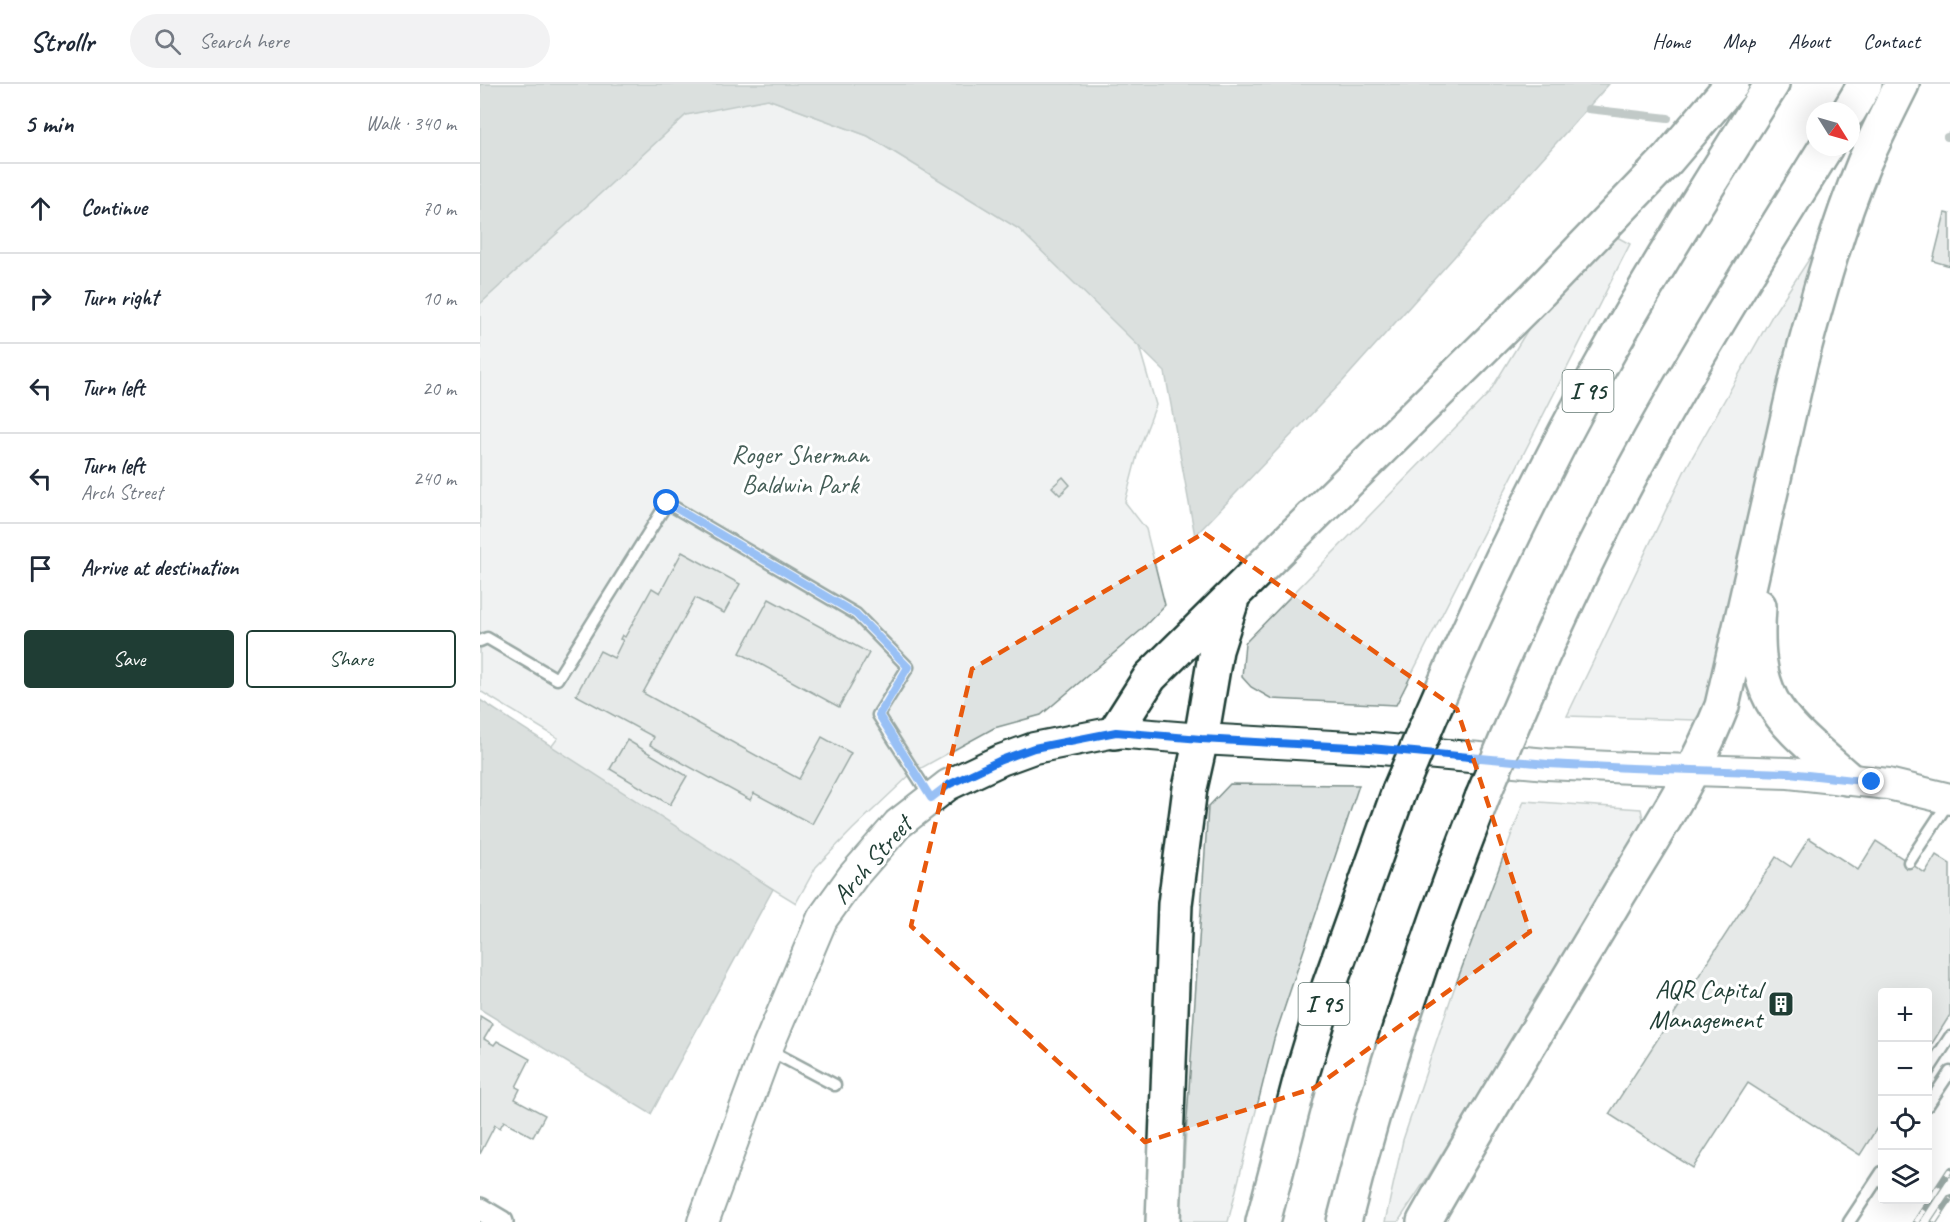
<!DOCTYPE html>
<html lang="en">
<head>
<meta charset="utf-8">
<style>
  body { margin:0; font-family:Caveat,sans-serif; background:#f2f2f3; color:#1f2937 }
  .controls { position:absolute; right:18px; bottom:18px; display:grid; overflow:hidden; border-radius:6px; box-shadow:0 6px 24px #0002 }
  .controls button { width:54px; height:54px; display:grid; place-items:center; padding:0; border:0; border-bottom:2px solid #e0e1e3; background:#fff; color:#1f2937; font:30px sans-serif }
  .compass { position:absolute; left:1326px; top:18px; width:54px; height:54px; border-radius:50%; background:#fff; box-shadow:0 6px 24px #0002; rotate:127deg }
  .stop { position:absolute; width:18px; height:18px; margin:-14px; border:4px solid #1a73e8; border-radius:50%; background:#fff }
  .stop.end { background:#1a73e8; border-color:#fff; box-shadow:0 2px 6px #0008 }
  .list { margin:0; padding:0; list-style:none }
  h2 { display:flex; justify-content:space-between; align-items:center; height:78px; margin:0; padding:0 24px; font-size:26px }
  h2 small { font-size:20px; font-weight:400; color:#747a83 }
  .list li { display:grid; grid-template-columns:39px 1fr auto; gap:18px; align-items:center; box-sizing:border-box; height:90px; padding:0 24px; border-top:2px solid #e0e1e3 }
  .list b { display:block; font-size:22px; white-space:nowrap }
  .list p { margin:0; font-size:20px; white-space:nowrap; color:#747a83 }
  .list em { font-size:20px; font-style:normal; color:#747a83 }
  .actions { display:flex; gap:12px; padding:18px 24px }
  .actions a { flex:1; padding:14px 0; border:2px solid #1f3d34; border-radius:6px; text-align:center; font-size:21px; color:#1f3d34 }
  .actions .main { background:#1f3d34; color:#fff }
  .icon { flex:none; width:33px; height:33px; fill:none; stroke:currentColor; stroke-width:2; stroke-linecap:round; stroke-linejoin:round }
  .map { position:relative; flex:none; width:1470px; height:1138px; overflow:hidden }
  header { display:flex; align-items:center; gap:36px; box-sizing:border-box; height:84px; padding:0 30px; background:#fff; border-bottom:2px solid #e0e1e3 }
  header strong { font-size:28px }
  nav { display:flex; gap:33px; margin-inline-start:auto; font-size:21px }
  .search { width:420px; height:54px; background:#f2f2f3; display:flex; align-items:center; gap:15px; box-sizing:border-box; padding:0 21px; border-radius:33px; color:#747a83; font-size:22px }
  main { display:flex }
  aside { flex:1; background:#fff }
  .map>svg:first-child { display:block }
  .green { fill:#dee3e2; stroke:#7e908b; stroke-width:1.5 }
  .water { fill:#afbab7; stroke:#758883; stroke-width:1.5 }
  .lines { fill:none; stroke-linecap:round; stroke-linejoin:round }
  .stream { stroke:#758883; stroke-width:8 }
  .building { fill:#c7cfcc; stroke:#1f3d34; stroke-width:1.5 }
  .lane-casing { stroke:#1f3d34; stroke-width:15 }
  .street-casing { stroke:#1f3d34; stroke-width:26 }
  .secondary-casing { stroke:#1f3d34; stroke-width:34 }
  .highway-casing { stroke:#1f3d34; stroke-width:38 }
  .lane { stroke:#fff; stroke-width:10 }
  .street { stroke:#fff; stroke-width:21 }
  .secondary { stroke:#fff; stroke-width:30 }
  .highway { stroke:#fff; stroke-width:33 }
  .rail-casing { stroke:#1f3d34; stroke-width:7 }
  .rail { stroke:#fff; stroke-width:4.5; stroke-dasharray:14; stroke-linecap:butt }
  .highway-bridge-casing { stroke:#1f3d34; stroke-width:38; stroke-linecap:butt }
  .highway-bridge { stroke:#fff; stroke-width:33 }
  .route { stroke:#1a73e8; stroke-width:8 }
  .marked { fill:none; stroke:#e8590c; stroke-width:4.5; stroke-dasharray:12 8; stroke-linejoin:round }
  .labels { text-anchor:middle; dominant-baseline:central; stroke-width:6; stroke-linejoin:round; paint-order:stroke }
  .shield { fill:#fff; stroke:#627771; stroke-width:1.5 }
  .shield-label { font-size:24px; font-weight:bold; fill:#1f3d34 }
  .park-label { font-size:26px; fill:#455e57; stroke:#fff }
  .street-label { font-size:26px; fill:#1f3d34; stroke:#fff }
  .poi-label { font-size:26px; fill:#1f3d34; stroke:#fff; text-anchor:end }
</style>
</head>
<body>
<header>
<strong>Strollr</strong>
<div class="search"><svg class="icon" aria-label="search" viewBox="0 0 24 24"><circle cx="10" cy="10" r="6"/><path d="M15 15l6 6"/></svg>Search here</div>
<nav><a>Home</a><a>Map</a><a>About</a><a>Contact</a></nav>
</header>
<main>
<aside>
<h2>5 min<small>Walk · 340 m</small></h2>
<ul class="list">
<li><svg class="icon" aria-label="ahead" viewBox="0 0 24 24"><path d="M12 20V5M6 11l6-6 6 6"/></svg><div><b>Continue</b></div><em>70 m</em></li>
<li><svg class="icon" aria-label="right" viewBox="0 0 24 24"><path d="M7 20v-9h11M14 6l5 5-5 5"/></svg><div><b>Turn right</b></div><em>10 m</em></li>
<li><svg class="icon" aria-label="left" viewBox="0 0 24 24"><path d="M17 20v-9H6M10 6l-5 5 5 5"/></svg><div><b>Turn left</b></div><em>20 m</em></li>
<li><svg class="icon" aria-label="left" viewBox="0 0 24 24"><path d="M17 20v-9H6M10 6l-5 5 5 5"/></svg><div><b>Turn left</b><p>Arch Street</p></div><em>240 m</em></li>
<li><svg class="icon" aria-label="arrive" viewBox="0 0 24 24"><path d="M6 21V4h12l-3 4 3 4H6"/></svg><div><b>Arrive at destination</b></div></li>
</ul>
<div class="actions"><a class="main">Save</a><a>Share</a></div>
</aside>
<div class="map">
<svg width="1470" height="1138" viewBox="0 0 1470 1138">
  <rect width="100%" height="100%" fill="#fff"/>
  <filter id="ink" filterUnits="userSpaceOnUse"><feTurbulence type="fractalNoise" baseFrequency=".0167" numOctaves="2"/><feDisplacementMap in="SourceGraphic" scale="12" xChannelSelector="R" yChannelSelector="G"/><feConvolveMatrix kernelMatrix="1 2 1 2 8 2 1 2 1" color-interpolation-filters="sRGB"/></filter>
  <g filter="url(#ink)">
    <g class="green">
      <polygon points="288,15 388,52 539,145 658,259 676,321 658,368 645,418 666,445 685,521 660,547 561,631 514,644 432,689 373,745 336,783 316,819 68,667 78,654 0,607 0,217 206,31 247,21"/>
      <polygon points="1137,153 1150,160 916,621 792,615 771,603 762,593 765,559 1009,309 1050,242"/>
      <polygon points="1339,160 1226,621 1215,636 1087,632 1205,386 1292,232"/>
      <polygon points="750,700 879,701 794,955 748,1138 700,1138 728,723"/>
      <polygon points="1044,717 1161,725 1164,740 947,1094 918,1138 905,1138 923,1056 974,905"/>
    </g>
    <g class="water">
      <polygon points="0,0 1129,0 863,297 715,452 685,288 539,145 388,52 288,15 206,31 0,220"/>
      <polygon points="0,616 293,805 171,1030 0,925"/>
    </g>
    <g class="lines">
      <g class="stream">
        <polyline points="1108,25 1188,34"/>
        <polyline points="1467,53 1470,52"/>
      </g>
    </g>
    <g class="building">
      <polygon points="1465,129 1470,130 1470,182 1453,177"/>
      <polygon points="583,393 590,401 580,411 572,403"/>
      <polygon points="202,468 260,500 244,529 215,514 163,609 319,695 342,653 371,669 332,740 274,709 270,716 170,661 174,653 96,611 120,567 134,574 143,556 140,555 142,551 145,553 172,504 180,509"/>
      <polygon points="289,515 389,569 359,623 260,569"/>
      <polygon points="147,656 207,692 190,721 130,685"/>
      <polygon points="1329,754 1378,786 1396,757 1445,789 1456,771 1470,780 1470,931 1448,966 1448,908 1402,908 1402,1036 1380,1071 1268,999 1213,1084 1129,1030 1296,773 1311,783"/>
      <polygon points="0,932 13,940 4,955 14,961 17,957 50,975 36,1003 40,1005 35,1015 65,1031 53,1053 24,1037 20,1044 15,1041 0,1070"/>
    </g>
    <g class="lines">
      <g class="lane-casing">
        <g id="lane">
          <polyline points="0,557 7,554 77,595 187,419 376,530 428,583 398,631 451,714"/>
          <polyline points="1429,778 1470,716"/>
          <polyline points="289,966 355,1001"/>
          <polyline points="1448,987 1470,953"/>
          <polyline points="1448,1021 1470,988"/>
          <polyline points="1369,1138 1402,1088"/>
        </g>
      </g>
      <g class="street-casing">
        <polyline id="street" points="0,1125 22,1138"/>
      </g>
      <g class="secondary-casing">
        <polyline id="secondary" points="223,1138 287,965 342,835 373,792 418,740 468,701 521,676 554,664 635,648 721,655 890,664 1067,680 1151,684 1309,689 1408,700 1470,715"/>
      </g>
      <g class="highway-casing">
        <g id="highway">
          <polyline points="1369,27 1385,0"/>
          <path d="M 1279,522 C 1272,619 1299,634 1367,694"/>
          <path d="M 952,629 C 1002,513 1057,399 1118,287 C 1172,189 1232,95 1292,0"/>
          <path d="M 1035,635 C 1069,555 1105,477 1146,400 C 1207,285 1277,174 1346,63"/>
          <polyline points="635,648 670,593 1055,213 1188,75 1252,0"/>
          <polyline points="683,1138 695,820 710,704 721,655 736,566 751,519"/>
          <polyline points="783,1138 821,993 849,902 919,707"/>
          <path d="M 864,1138 C 900,994 948,852 1002,714"/>
          <path d="M 944,1138 C 1007,1027 1075,919 1139,810 C 1176,749 1216,688 1242,622 L 1320,280 C 1338,213 1357,144 1384,79 C 1396,52 1409,26 1422,0"/>
        </g>
      </g>
      <use href="#lane" class="lane"/>
      <use href="#street" class="street"/>
      <use href="#secondary" class="secondary"/>
      <use href="#highway" class="highway"/>
      <g class="rail-casing">
        <g id="rail">
          <polyline points="1436,1138 1470,1086"/>
          <polyline points="1454,1138 1470,1114"/>
        </g>
      </g>
      <use href="#rail" class="rail"/>
      <g class="highway-bridge-casing">
        <g id="highway-bridge">
          <polyline points="919,707 952,629"/>
          <polyline points="1002,714 1035,635"/>
        </g>
      </g>
      <use href="#highway-bridge" class="highway-bridge"/>
    </g>
  </g>
  <g class="lines" filter="url(#ink)">
    <polyline class="route" points="187,419 376,530 428,583 399,631 451,714 468,701 521,676 554,664 636,648 721,655 890,664 1068,680 1151,684 1309,689 1392,698"/>
  </g>
  <path d="M0 0H1470V1138H0ZM 724,449 L 977,625 L 1050,848 L 834,1004 L 665,1058 L 431,842 L 492,585 Z" fill="#fff" fill-opacity=".55" fill-rule="evenodd"/>
  <path class="marked" d="M 724,449 L 977,625 L 1050,848 L 834,1004 L 665,1058 L 431,842 L 492,585 Z"/>
  <defs>
    <g id="building-square" transform="scale(1.35)"><rect x="-9" y="-9" width="18" height="18" rx="4" fill="#1f3d34" stroke="#fff"/><path d="M-4-6H4V6H1V3H-1V6H-4ZM-2.5-4.3h1.7v1.8h-1.7ZM.8-4.3h1.7v1.8H.8ZM-2.5-1h1.7V.8h-1.7ZM.8-1h1.7V.8H.8Z" fill="#fff"/></g>
  </defs>
  <g fill-rule="evenodd">
    <use href="#building-square" x="1301" y="920"/>
  </g>
  <g class="labels">
    <g class="shield">
      <rect x="1082.5" y="286" width="51" height="42" rx="4.5"/>
      <rect x="818.5" y="899" width="51" height="42" rx="4.5"/>
    </g>
    <g class="shield-label">
      <text x="1108" y="307">I 95</text>
      <text x="844" y="920">I 95</text>
    </g>
    <g class="park-label">
      <text x="320" y="370">Roger Sherman<tspan x="320" dy="30">Baldwin Park</tspan></text>
    </g>
    <g class="street-label">
      <text transform="translate(392 776) rotate(-49)">Arch Street</text>
    </g>
    <g class="poi-label">
      <text x="1282" y="905">AQR Capital<tspan x="1282" dy="30">Management</tspan></text>
    </g>
  </g>
</svg>
<div class="controls">
<button>+</button>
<button>−</button>
<button><svg class="icon" aria-label="locate" viewBox="0 0 24 24"><circle cx="12" cy="12" r="6"/><path d="M12 2v4M12 18v4M2 12h4M18 12h4"/></svg></button>
<button><svg class="icon" aria-label="layers" viewBox="0 0 24 24"><path d="M12 4l9 5-9 5-9-5zM3 14l9 5 9-5"/></svg></button>
</div>
<svg class="compass" viewBox="-18 -18 36 36"><path d="M0-13l5 13h-10z" fill="#e53935"/><path d="M0 13l5-13h-10z" fill="#747a83"/></svg>
<div class="stop" style="left:187px;top:419px"></div>
<div class="stop end" style="left:1392px;top:698px"></div>
</div>
</main>
</body>
</html>
